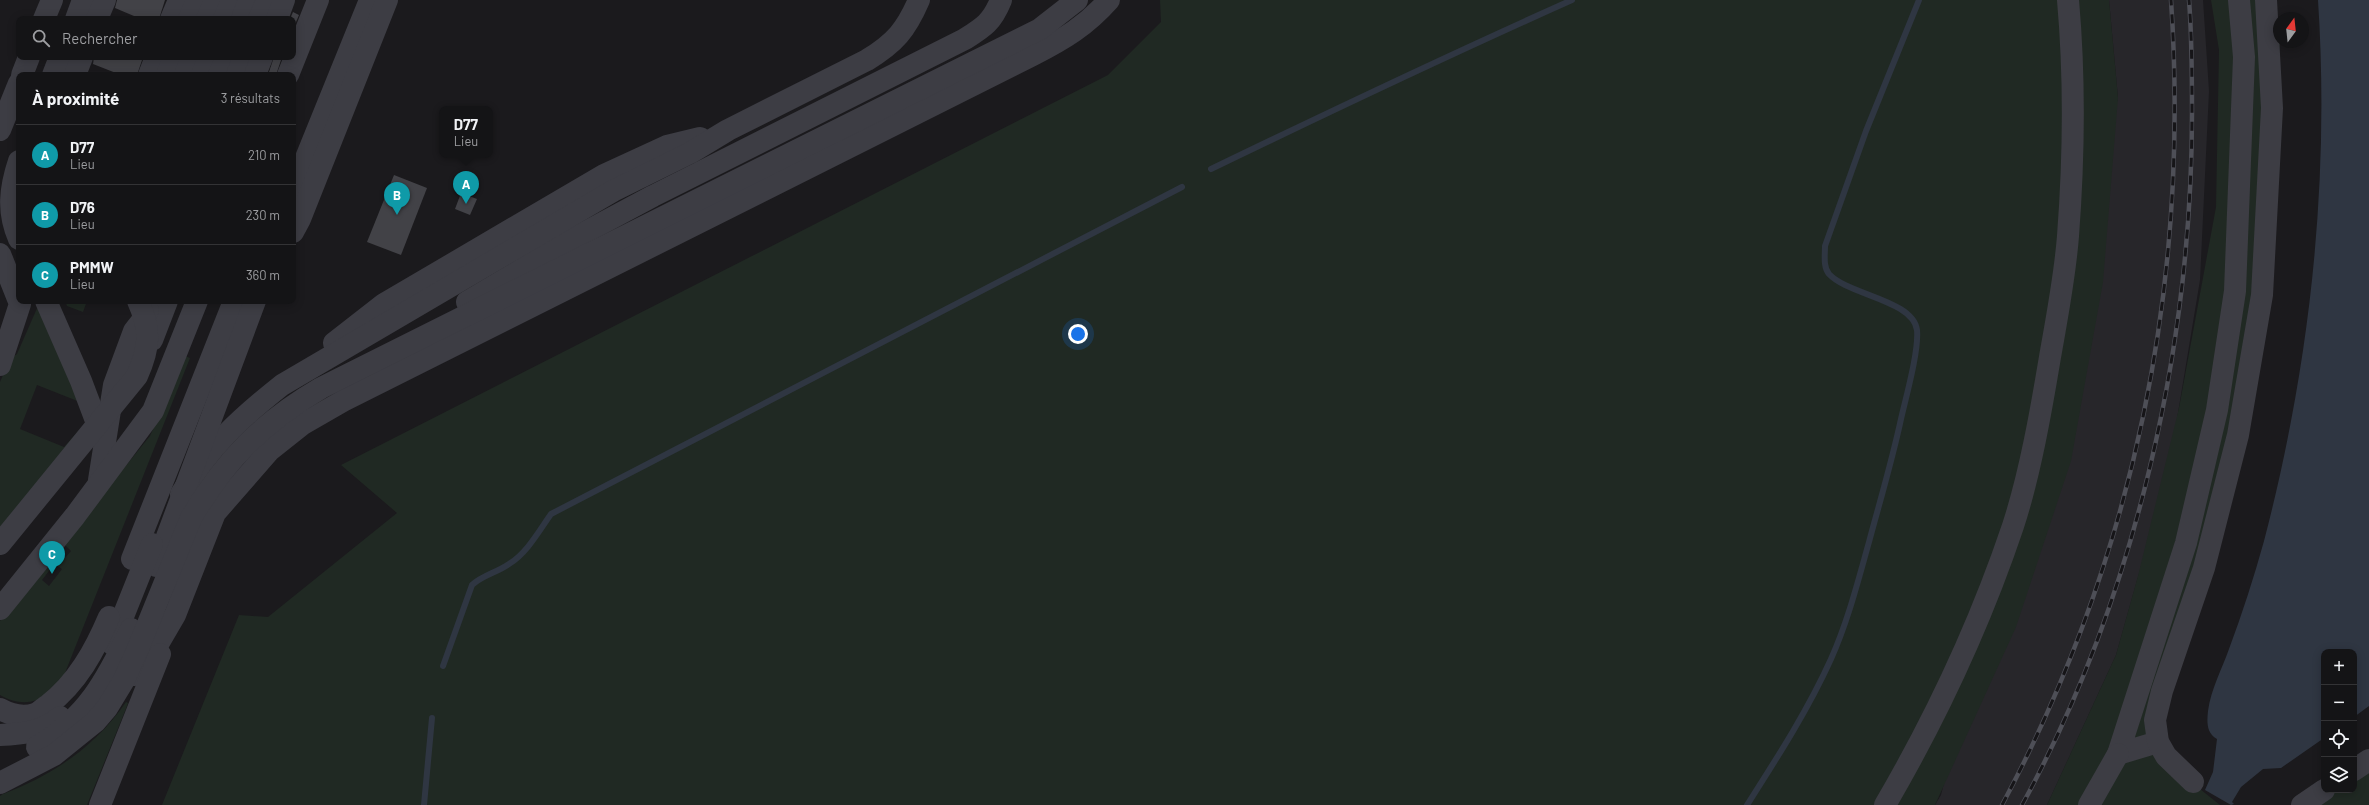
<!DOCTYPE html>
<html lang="fr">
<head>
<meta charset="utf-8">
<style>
  body { margin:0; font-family:Barlow,sans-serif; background:#1d1d1f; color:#f1f3f6 }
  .controls { position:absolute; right:12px; bottom:12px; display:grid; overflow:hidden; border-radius:8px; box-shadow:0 2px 10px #0003 }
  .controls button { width:36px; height:36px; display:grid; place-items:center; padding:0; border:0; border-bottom:1px solid #333335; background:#141416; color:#f1f3f6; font:20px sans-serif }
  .compass { position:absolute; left:2273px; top:12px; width:36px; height:36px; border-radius:50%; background:#141416; box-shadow:0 2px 10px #0003; rotate:15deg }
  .you { position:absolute; left:1078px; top:334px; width:14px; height:14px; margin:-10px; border:3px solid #fff; border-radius:50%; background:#1a73e8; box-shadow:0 0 0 6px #1a73e833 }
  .badge { display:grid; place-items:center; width:26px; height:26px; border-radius:50%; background:#fadc35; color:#fff; font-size:13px; font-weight:700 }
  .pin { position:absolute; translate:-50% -33px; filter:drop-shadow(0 1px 2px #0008) }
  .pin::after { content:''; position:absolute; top:21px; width:14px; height:12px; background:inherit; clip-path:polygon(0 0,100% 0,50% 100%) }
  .popup { position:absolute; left:439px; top:106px; width:54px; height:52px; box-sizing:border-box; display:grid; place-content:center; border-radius:8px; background:#141416; filter:drop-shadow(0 1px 3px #0005); font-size:13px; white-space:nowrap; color:#9d9ea1 }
  .popup b { font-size:15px; color:#f1f3f6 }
  .popup::after { content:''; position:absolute; left:50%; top:100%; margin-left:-8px; border:8px solid transparent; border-top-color:#141416 }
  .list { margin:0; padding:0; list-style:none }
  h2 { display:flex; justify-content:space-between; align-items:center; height:52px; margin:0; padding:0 16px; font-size:17px }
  h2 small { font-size:13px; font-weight:400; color:#9d9ea1 }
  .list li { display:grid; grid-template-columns:26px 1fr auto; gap:12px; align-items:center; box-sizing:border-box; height:60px; padding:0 16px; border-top:1px solid #333335 }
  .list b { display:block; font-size:15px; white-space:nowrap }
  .list p { margin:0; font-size:13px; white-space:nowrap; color:#9d9ea1 }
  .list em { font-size:13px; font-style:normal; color:#9d9ea1 }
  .icon { flex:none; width:22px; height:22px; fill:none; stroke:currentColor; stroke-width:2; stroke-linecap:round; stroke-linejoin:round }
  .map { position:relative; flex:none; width:2369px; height:805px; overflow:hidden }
  .search { position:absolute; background:#141416; box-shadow:0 2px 10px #0003; left:16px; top:16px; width:280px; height:44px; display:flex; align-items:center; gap:10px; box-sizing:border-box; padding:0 14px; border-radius:8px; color:#9d9ea1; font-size:15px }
  .panel { position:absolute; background:#141416; box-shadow:0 2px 10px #0003; left:16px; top:72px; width:280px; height:232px; border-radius:8px }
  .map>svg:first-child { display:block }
  .built { fill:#27262a }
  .green { fill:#202923 }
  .water { fill:#2f3642 }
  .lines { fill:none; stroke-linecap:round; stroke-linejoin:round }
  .stream { stroke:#2f3642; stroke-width:6 }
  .building { fill:#424247 }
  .minor { stroke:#3d3d44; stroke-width:22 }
  .rail-casing { stroke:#4e4f57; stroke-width:4.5 }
  .rail { stroke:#161518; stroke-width:3; stroke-dasharray:9; stroke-linecap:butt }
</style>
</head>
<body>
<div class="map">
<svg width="2369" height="805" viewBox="0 0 2369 805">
  <rect width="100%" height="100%" fill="#1b1a1d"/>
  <polygon class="built" points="2109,0 2203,0 2209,91 2200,280 2169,467 2116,655 2047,805 1935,805 1941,795 2118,98"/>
  <g class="green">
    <polygon points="1160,0 2109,0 2118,98 2103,282 2071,461 2016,627 1935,805 162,805 239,615 268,617 397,513 341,465 1108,75 1161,22"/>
    <polygon points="2211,0 2275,0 2280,42 2250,361 2157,723 2166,762 2220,805 2047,805 2116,655 2138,576 2179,408 2216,207 2219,50"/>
    <polygon points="65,301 87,301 83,312 67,306"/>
    <polygon points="38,306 80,402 37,385 20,429 64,447 80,429 0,531 0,382 10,359 17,354"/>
    <path d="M 185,356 L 190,358 L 65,673 C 50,699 28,711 0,695 L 0,621 L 50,559 L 55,563 L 42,580 L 49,586 L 62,569 L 58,566 L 71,551 L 63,543 L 150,436 Z"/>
    <path d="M 126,702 L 128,703 L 125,711 L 87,805 L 0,805 L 0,796 L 3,794 C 53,775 95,747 126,702 Z"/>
    <polygon points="2369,767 2369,805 2315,805 2336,790 2354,790 2354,778"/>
  </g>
  <path class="water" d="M 2318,0 L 2369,0 L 2369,706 L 2354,717 L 2354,652 L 2324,652 L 2324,738 L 2281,768 L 2263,769 L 2241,787 L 2232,802 L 2234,804 L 2231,805 L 2205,790 L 2213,772 L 2217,739 C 2206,733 2207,721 2208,711 C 2211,689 2222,669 2229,649 C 2242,614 2254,577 2264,541 C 2310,365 2330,182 2318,0 Z"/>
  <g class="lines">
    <g class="stream">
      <path d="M 1211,169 C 1331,111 1451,54 1572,0"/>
      <path d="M 443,666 L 472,585 C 483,575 496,573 509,564 C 527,553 539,531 551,514 L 1182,187"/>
      <polyline points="424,805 432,718"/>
      <path d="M 1747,805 C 1777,758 1808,710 1831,659 C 1848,621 1858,581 1869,542 C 1880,501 1892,461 1901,419 C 1906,397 1919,351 1917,330 C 1913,300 1848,295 1829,274 C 1823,267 1825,255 1825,246 L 1866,131 L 1919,0"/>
    </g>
  </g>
  <g class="building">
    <polygon points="117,0 165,0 159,19 141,19 115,8"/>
    <polygon points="293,12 299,15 293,29 293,19 290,19"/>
    <polygon points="94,57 143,57 137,75 121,75 93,64"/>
    <polygon points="274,57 282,57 276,75 268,75"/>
    <polygon points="394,175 427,188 401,255 367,242"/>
    <polygon points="461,193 477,199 470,215 455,209"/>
  </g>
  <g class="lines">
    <g class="minor">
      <polyline points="44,19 52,0"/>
      <polyline points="76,19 83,0"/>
      <polyline points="97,19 105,0"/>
      <polyline points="171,19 179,0"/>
      <polyline points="189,19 197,0"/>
      <polyline points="207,19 215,0"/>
      <polyline points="224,19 232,0"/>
      <polyline points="242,19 249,0"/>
      <polyline points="259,19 267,0"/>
      <polyline points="277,19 284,0"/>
      <polyline points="22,75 29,57"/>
      <polyline points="53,75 60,57"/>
      <polyline points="75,75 82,57"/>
      <polyline points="149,75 156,57"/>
      <polyline points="167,75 174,57"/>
      <polyline points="185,75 192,57"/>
      <polyline points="202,75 209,57"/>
      <polyline points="219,75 227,57"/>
      <polyline points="237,75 244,57"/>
      <polyline points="255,75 262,57"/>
      <polyline points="288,75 318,0"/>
      <polyline points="0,130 19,83"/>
      <path d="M 19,161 C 10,188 7,212 19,239"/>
      <polyline points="293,190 370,0"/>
      <polyline points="293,232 300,219 387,0"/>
      <polyline points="0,254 20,304 0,365"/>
      <polyline points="46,301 81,381 98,426"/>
      <path d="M 467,302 L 569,241 L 653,196 L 965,39 C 984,27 992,22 1001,0"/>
      <polyline points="152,340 167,301"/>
      <polyline points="334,343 384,304 604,175 667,146 700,138"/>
      <polyline points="99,480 114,385 134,331 145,317 148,310"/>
      <path d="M 181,494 C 210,446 238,420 282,385 L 613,191 L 690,153 L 728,130 L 867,60 C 895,43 906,30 919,0"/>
      <path d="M 0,544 L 137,376 C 150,347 151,330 138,301"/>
      <polyline points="132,559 234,301"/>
      <polyline points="156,566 255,301"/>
      <polyline points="0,609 75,516 153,411 197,301"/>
      <polyline points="112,644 152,544"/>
      <path d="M 134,675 L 154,651 L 175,615 L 215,513 L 269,451 L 303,424 L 343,401 L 1033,55 C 1064,39 1086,26 1109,0"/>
      <path d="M 0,709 C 11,715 22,718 35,714 C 40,712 44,707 48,705 C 77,683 95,650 109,617"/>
      <path d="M 0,735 C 22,734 43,732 60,717"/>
      <polyline points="2158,742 2118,754 2186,543 2217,410 2235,291 2244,57 2239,0"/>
      <path d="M 37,747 C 87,717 106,681 131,629"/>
      <polyline points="2354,770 2369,760"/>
      <polyline points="2193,782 2166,756 2158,742 2155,720 2162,691 2204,568 2238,435 2262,295 2272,108 2266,0"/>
      <path d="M 0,783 L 54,755 L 95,722 L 107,708 L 124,680 L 139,646 L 191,518 C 225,460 263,422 321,388 L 1040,29 L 1077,0"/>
      <polyline points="100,805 160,654"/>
      <path d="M 1885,805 C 1937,716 1980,624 2013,526 C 2030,474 2041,411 2050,357 C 2057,317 2065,276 2068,236 C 2074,157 2075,79 2068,0"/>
      <polyline points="2089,805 2118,754"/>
      <polyline points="2302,805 2324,790"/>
    </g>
    <g class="rail-casing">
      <g id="rail">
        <path d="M 2002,805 C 2135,556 2190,281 2171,0"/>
        <path d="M 2022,805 C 2135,599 2192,347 2192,113 C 2192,75 2192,37 2189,0"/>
      </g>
    </g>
    <use href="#rail" class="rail"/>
  </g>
</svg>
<div class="controls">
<button>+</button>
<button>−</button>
<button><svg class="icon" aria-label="locate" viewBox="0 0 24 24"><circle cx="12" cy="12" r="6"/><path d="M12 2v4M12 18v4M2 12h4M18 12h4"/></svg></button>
<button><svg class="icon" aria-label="layers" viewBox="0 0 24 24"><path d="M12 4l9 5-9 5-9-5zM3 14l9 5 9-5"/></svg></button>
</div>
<svg class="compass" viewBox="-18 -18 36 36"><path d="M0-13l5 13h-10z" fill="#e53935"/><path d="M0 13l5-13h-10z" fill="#9d9ea1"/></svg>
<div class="you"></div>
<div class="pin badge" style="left:466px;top:204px;background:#0f9aa8">A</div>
<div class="popup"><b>D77</b>Lieu</div>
<div class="pin badge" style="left:397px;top:215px;background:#0f9aa8">B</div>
<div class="pin badge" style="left:52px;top:574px;background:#0f9aa8">C</div>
<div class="search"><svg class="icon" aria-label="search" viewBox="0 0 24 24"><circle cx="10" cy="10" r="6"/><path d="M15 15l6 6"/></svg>Rechercher</div>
<section class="panel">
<h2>À proximité<small>3 résultats</small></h2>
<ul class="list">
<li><span class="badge" style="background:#0f9aa8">A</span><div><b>D77</b><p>Lieu</p></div><em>210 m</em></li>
<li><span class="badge" style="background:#0f9aa8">B</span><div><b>D76</b><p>Lieu</p></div><em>230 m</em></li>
<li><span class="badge" style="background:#0f9aa8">C</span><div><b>PMMW</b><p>Lieu</p></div><em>360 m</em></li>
</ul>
</section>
</div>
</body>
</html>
